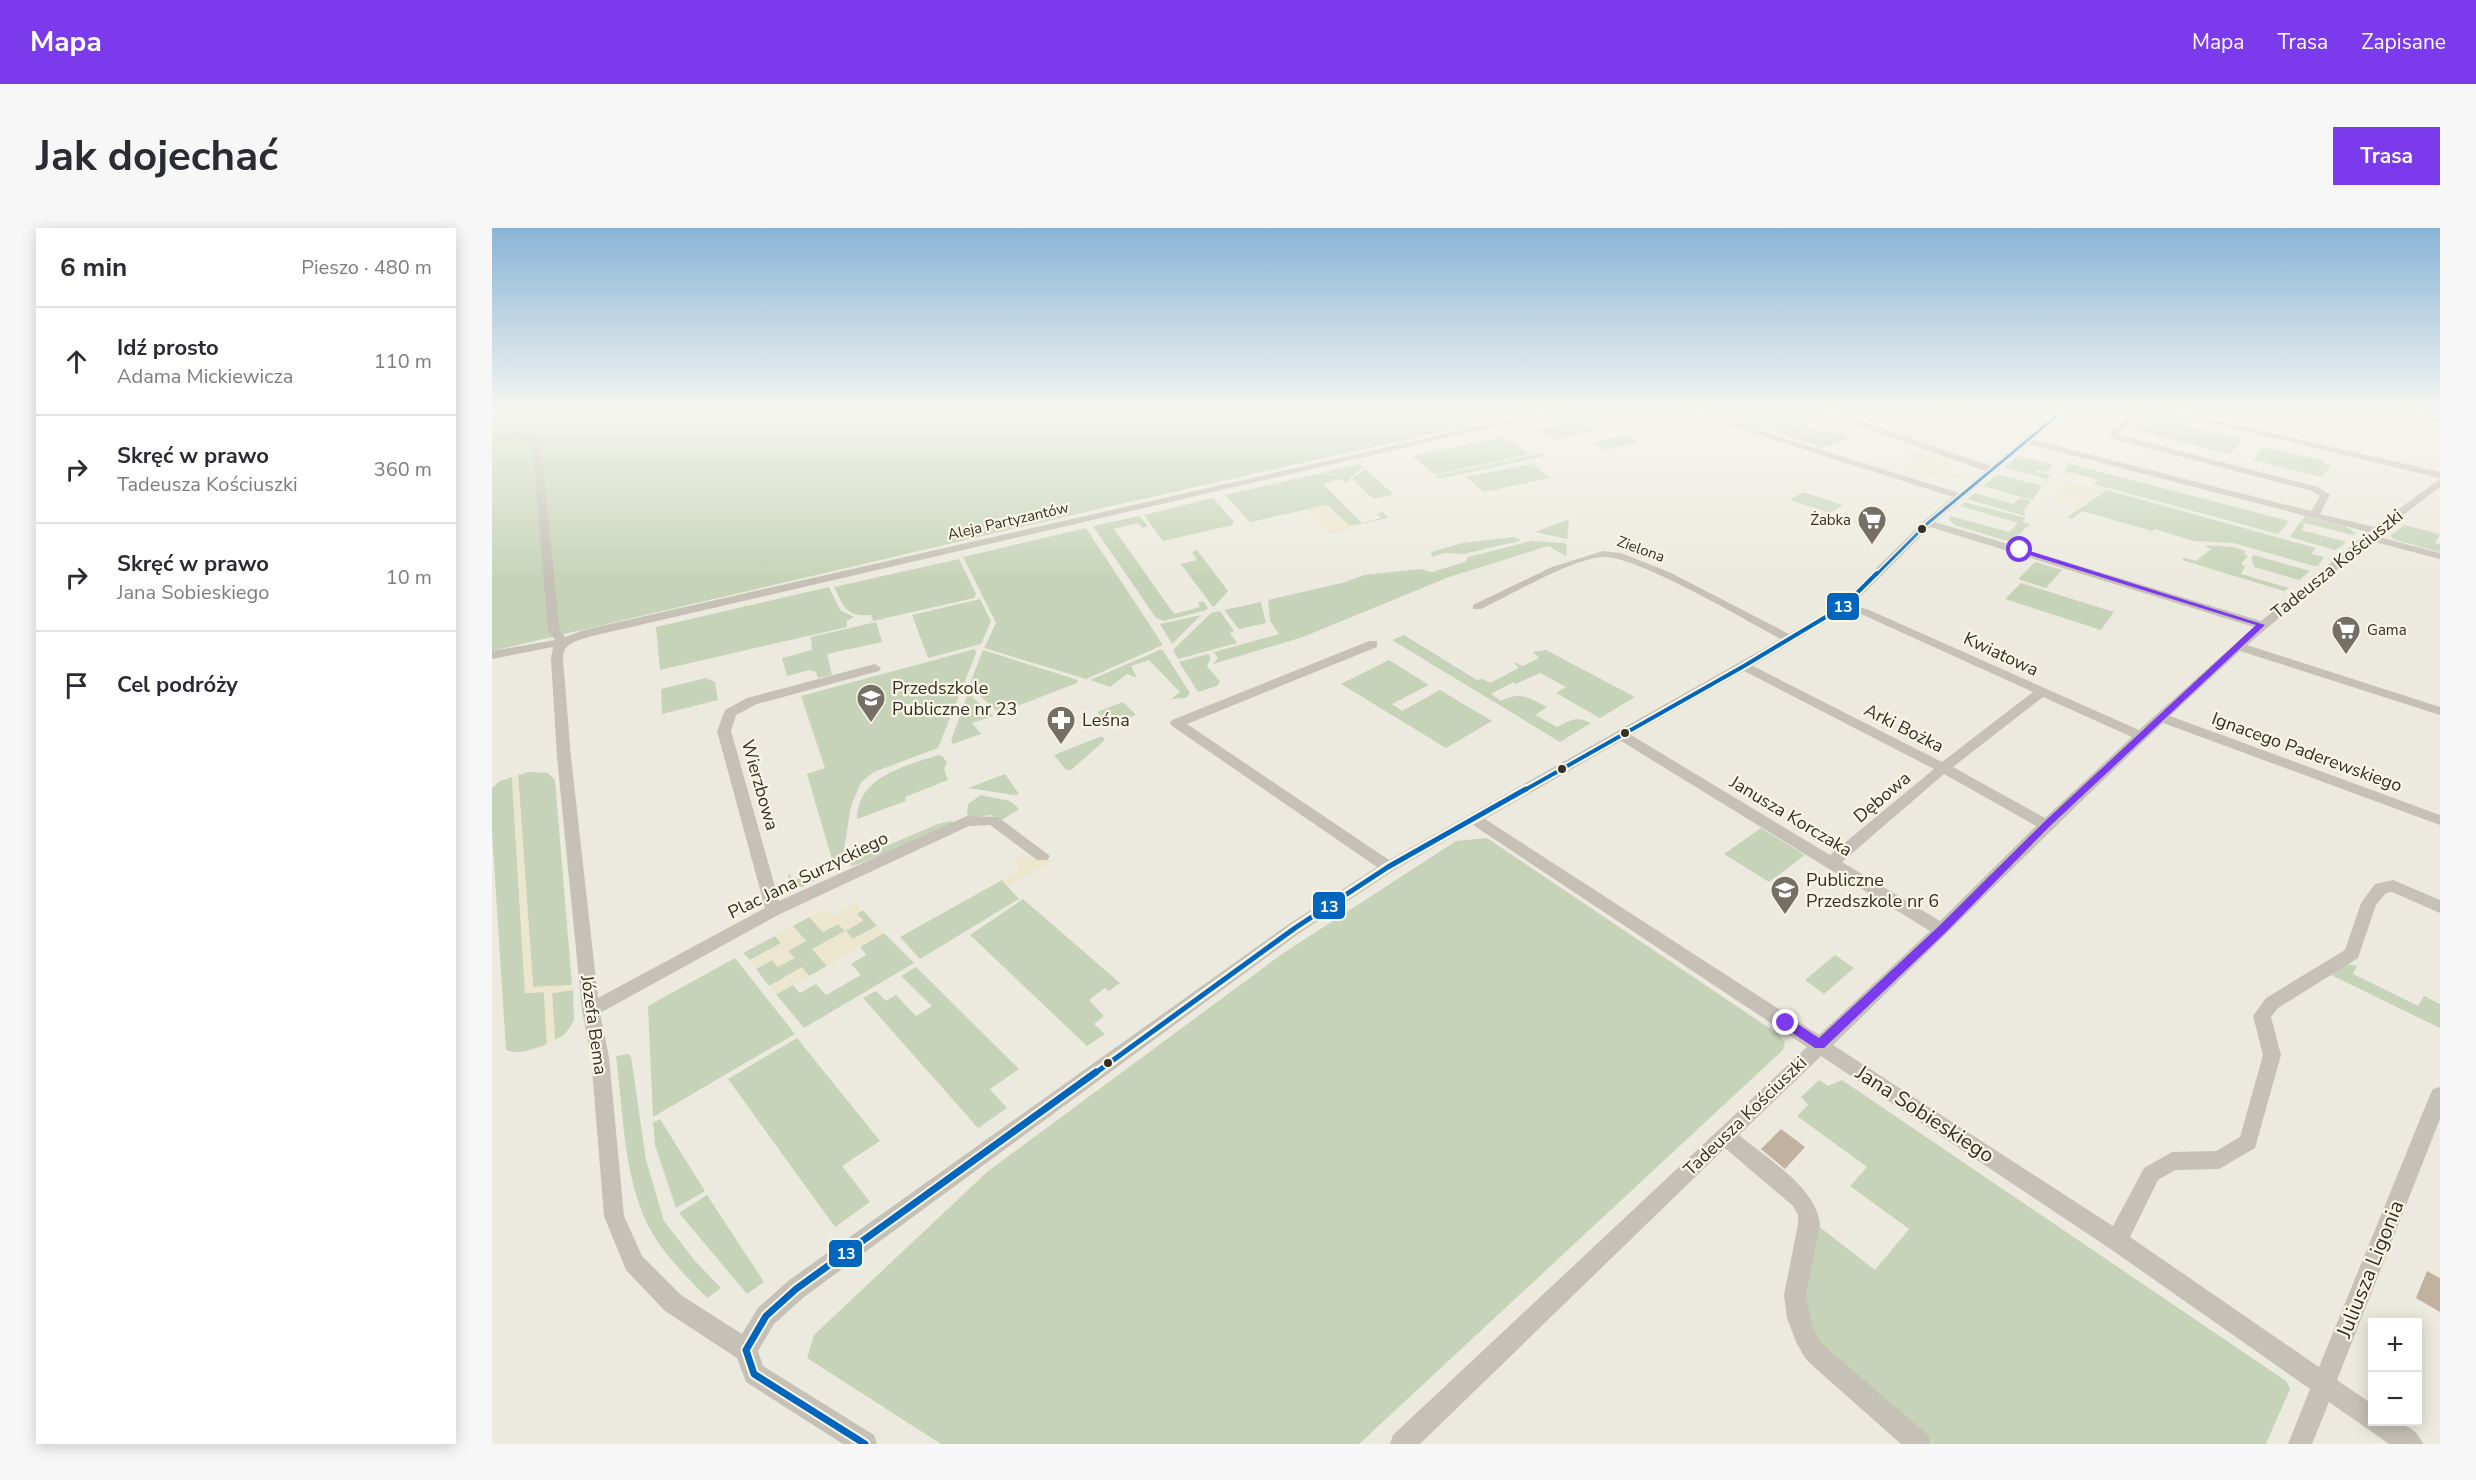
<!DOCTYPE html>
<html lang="pl">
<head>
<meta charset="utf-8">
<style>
  body { margin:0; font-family:"Nunito Sans",sans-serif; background:#f7f7f7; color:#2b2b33 }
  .controls { position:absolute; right:18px; bottom:18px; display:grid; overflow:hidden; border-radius:0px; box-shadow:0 3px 15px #0003 }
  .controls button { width:54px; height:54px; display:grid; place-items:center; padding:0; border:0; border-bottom:2px solid #e1e1e2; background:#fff; color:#2b2b33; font:30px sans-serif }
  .stop { position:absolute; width:18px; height:18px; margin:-14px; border:4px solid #7c3aed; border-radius:50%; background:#fff }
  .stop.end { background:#7c3aed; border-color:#fff; box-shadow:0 2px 6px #0008 }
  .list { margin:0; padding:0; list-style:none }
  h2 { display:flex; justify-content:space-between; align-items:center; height:78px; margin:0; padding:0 24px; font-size:26px }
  h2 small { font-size:20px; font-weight:400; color:#7c7c81 }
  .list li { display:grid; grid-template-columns:39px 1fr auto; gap:18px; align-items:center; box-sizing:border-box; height:108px; padding:0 24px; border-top:2px solid #e1e1e2 }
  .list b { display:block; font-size:22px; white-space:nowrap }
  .list p { margin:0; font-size:20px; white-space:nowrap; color:#7c7c81 }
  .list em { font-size:20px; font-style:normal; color:#7c7c81 }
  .icon { flex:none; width:33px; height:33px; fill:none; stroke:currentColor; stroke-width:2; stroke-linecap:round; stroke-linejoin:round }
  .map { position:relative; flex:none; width:1948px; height:1216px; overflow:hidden; border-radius:0px }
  header { display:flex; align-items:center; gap:36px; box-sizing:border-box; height:84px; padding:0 30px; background:#7c3aed; color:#fff }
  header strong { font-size:28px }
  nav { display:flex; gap:33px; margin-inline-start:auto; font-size:21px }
  .intro { display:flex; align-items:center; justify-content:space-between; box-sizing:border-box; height:144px; padding:0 36px }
  h1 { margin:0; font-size:42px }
  .button { padding:15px 27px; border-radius:0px; background:#7c3aed; color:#fff; font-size:21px; font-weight:700 }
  main { display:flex; gap:36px; padding:0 36px }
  aside { flex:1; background:#fff; border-radius:0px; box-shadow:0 3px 15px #0003 }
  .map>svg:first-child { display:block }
  .green { fill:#c7d3b8 }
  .plaza { fill:#ebe6cd }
  .building { fill:#c1b29f }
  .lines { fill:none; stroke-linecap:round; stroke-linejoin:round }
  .street { fill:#c5c1b7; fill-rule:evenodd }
  .bus-1-far3-casing { stroke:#faf6e5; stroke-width:6 }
  .bus-1-far2-casing { stroke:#faf6e5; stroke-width:8 }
  .bus-1-far1-casing { stroke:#faf6e5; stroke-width:10 }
  .bus-1-casing { stroke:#faf6e5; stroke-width:11 }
  .bus-1-far3 { stroke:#0065bd; stroke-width:3 }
  .bus-1-far2 { stroke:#0065bd; stroke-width:4 }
  .bus-1-far1 { stroke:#0065bd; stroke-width:5 }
  .bus-1 { stroke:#0065bd; stroke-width:7 }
  .route { fill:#7c3aed }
  .bus-dot { fill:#352f26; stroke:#faf6e5; stroke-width:2 }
  .labels { text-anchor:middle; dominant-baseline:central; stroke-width:4.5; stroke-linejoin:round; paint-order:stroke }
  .far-poi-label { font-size:15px; fill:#352f26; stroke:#faf6e5; text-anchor:end }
  .far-street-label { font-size:15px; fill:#352f26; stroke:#faf6e5 }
  .street-label { font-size:18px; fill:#352f26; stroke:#faf6e5 }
  .poi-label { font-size:18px; fill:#352f26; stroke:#faf6e5; text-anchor:start }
  .near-street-label { font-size:21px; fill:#352f26; stroke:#faf6e5 }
  .line-badge { stroke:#faf6e5; stroke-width:2 }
  .badge-label { font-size:16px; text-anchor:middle; font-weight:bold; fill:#fff }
</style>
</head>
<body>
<header>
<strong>Mapa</strong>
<nav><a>Mapa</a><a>Trasa</a><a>Zapisane</a></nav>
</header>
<div class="intro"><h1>Jak dojechać</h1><a class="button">Trasa</a></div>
<main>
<aside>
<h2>6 min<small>Pieszo · 480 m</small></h2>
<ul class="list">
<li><svg class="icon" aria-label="ahead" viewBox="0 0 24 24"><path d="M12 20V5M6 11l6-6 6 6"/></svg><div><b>Idź prosto</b><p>Adama Mickiewicza</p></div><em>110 m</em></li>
<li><svg class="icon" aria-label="right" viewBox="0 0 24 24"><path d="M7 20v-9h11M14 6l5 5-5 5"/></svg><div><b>Skręć w prawo</b><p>Tadeusza Kościuszki</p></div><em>360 m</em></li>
<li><svg class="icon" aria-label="right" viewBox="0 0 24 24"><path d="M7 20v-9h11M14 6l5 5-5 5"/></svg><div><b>Skręć w prawo</b><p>Jana Sobieskiego</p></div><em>10 m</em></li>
<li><svg class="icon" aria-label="arrive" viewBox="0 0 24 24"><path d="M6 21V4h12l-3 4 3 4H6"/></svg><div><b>Cel podróży</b></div></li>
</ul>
</aside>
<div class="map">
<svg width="1948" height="1216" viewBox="0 0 1948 1216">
  <rect width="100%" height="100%" fill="#eceade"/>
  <g class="green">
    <polygon points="0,181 1049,181 602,282 0,423"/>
    <polygon points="1245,181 1285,181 1304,185 1265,201 1236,194 1229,188"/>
    <polygon points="1314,185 1355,195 1348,198 1325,190 1310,197 1333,205 1340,202 1358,209 1344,215 1289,195"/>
    <polygon points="1669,191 1751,211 1738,226 1641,202 1650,200 1646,198 1649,195 1661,198"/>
    <polygon points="1088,192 1105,203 1061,212 1045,202"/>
    <polygon points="1287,195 1343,215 1323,221 1327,218 1274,201"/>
    <polygon points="1134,207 1147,214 1113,222 1101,214"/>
    <polygon points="1011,209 1037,226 943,247 920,228"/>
    <polygon points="1772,219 1833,233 1832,235 1839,237 1830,249 1761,232"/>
    <polygon points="1050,225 1053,228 947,251 943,248"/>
    <polygon points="1526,228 1561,237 1556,244 1546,242 1543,244 1559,247 1555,251 1512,239"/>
    <polygon points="1577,235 1578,236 1797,293 1786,306 1602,256 1606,252 1579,244 1572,246"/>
    <polygon points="867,236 871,239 857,251 858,254 853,255 848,251 831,256 870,295 889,290 885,286 891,284 896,290 858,298 835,277 758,294 733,267 830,245 849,249 833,244"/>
    <polygon points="1040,236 1058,250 992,264 974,249"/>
    <polygon points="873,241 901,266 901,267 881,271 860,251"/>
    <polygon points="1505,246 1550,258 1540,272 1491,258"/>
    <path d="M 1614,262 L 1824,320 L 1819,326 L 1832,329 L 1826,338 L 1822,338 L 1741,315 L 1702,313 L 1663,301 L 1660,303 L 1590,283 L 1580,291 L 1576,289 C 1588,279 1600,274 1614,262 Z"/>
    <polygon points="1311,264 1351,277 1338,285 1298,272"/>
    <polygon points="1483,265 1521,276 1528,270 1539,273 1532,282 1533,288 1475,271"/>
    <polygon points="721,270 742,294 740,297 671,313 652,287"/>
    <polygon points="1472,274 1534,290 1530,294 1538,296 1519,314 1463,297 1457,292 1458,288 1517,304 1526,295 1468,278"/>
    <polygon points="647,288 656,298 650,300 646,295 622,301 682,386 708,379 706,375 711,373 716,380 715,382 672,393 664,390 601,298"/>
    <polygon points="1813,288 1852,298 1864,305 1861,307 1809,294"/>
    <polygon points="1077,291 1075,311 1043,304"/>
    <polygon points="1808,294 1813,296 1809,302 1855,314 1843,322 1798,309"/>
    <polygon points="1912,297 1948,306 1943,315 1948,316 1948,324 1904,312 1898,308"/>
    <polygon points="594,300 671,417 594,451 492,420 504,395 471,329"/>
    <polygon points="1021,309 1028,311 1027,313 972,326 952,325 940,329 939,324 971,315"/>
    <polygon points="1039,313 1072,315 1075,317 1074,328 1056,318 957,349 811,409 721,436 726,430 722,424 787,406 778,393 776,372 854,354 872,347 928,341 940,344 973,334 976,329"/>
    <polygon points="1715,317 1742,319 1754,323 1752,326 1756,328 1749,336 1753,338 1749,346 1797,360 1792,363 1690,332 1692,330 1704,333 1719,321 1714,319"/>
    <polygon points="705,322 736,363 723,378 721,379 689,336 705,332 700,324"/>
    <polygon points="1762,327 1818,343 1807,352 1762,339 1759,329"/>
    <path d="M 467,331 L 484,366 L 482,370 L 381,393 L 379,387 C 354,389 352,379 342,359 Z"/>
    <polygon points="1543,334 1570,342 1554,360 1526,351"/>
    <polygon points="1529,355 1622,384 1609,402 1513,371"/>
    <polygon points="337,359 348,382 362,389 355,393 355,399 168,442 164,399"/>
    <polygon points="488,371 499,393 489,416 436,430 420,387"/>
    <polygon points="769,374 774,395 747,401 732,382"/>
    <polygon points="728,383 742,403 738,405 745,415 686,431 681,422 719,385"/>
    <polygon points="709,387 680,416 668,396"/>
    <polygon points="384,394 390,414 335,426 340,447 326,450 324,444 318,442 295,448 290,430 320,422 319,409"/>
    <path d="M 912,407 L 985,452 L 991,451 L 998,455 L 1027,440 L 1021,434 L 1031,438 L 1047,430 L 1041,424 L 1054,422 L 1143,469 L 1108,490 L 1064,465 L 1074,459 L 1048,445 L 1024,456 L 1021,454 L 999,466 L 1009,473 C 1028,463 1038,470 1055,479 L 1043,487 L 1065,499 C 1079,492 1084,487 1099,495 L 1068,514 L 900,412 Z"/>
    <polygon points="483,421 484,425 446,520 382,544 369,554 359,578 351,628 345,641 310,659 299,658 296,647 298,646 300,653 342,638 315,546 333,540 309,468"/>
    <polygon points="670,421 698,465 694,470 679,471 688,464 657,432 639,438 645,450 635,446 618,459 598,452"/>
    <polygon points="491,422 586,452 585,455 507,485 477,458"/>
    <polygon points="716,426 719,430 715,438 728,454 725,458 706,464 687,434"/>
    <polygon points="897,432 937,457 900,476 910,483 948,462 1000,493 954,520 849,456"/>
    <polygon points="214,450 223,454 226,472 170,486 169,461"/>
    <polygon points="476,465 501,488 480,495 489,506 461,516 459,513"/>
    <polygon points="631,474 644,487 619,497 605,484"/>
    <polygon points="610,508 613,512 579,542 574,542 562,527"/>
    <path d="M 446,527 L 450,528 L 455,534 L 452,541 L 456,552 L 413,569 L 414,573 L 365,591 C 365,548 414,538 446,527 Z"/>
    <polygon points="38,544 56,545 63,552 80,757 41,759 26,547"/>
    <polygon points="513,546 527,566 522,567 476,560"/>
    <path d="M 20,549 L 33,765 L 52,764 L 55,816 C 42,821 28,827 14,822 L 0,604 L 0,560 L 8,553 Z"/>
    <polygon points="489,567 518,573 527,581 510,592 499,587 477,590 475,585 476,576"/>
    <polygon points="458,593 466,595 367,636 359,638 359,633 446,596"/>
    <polygon points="1269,600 1313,627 1277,654 1232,626"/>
    <polygon points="995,610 1286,806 1293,814 1291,822 867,1216 449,1216 315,1130 322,1107 495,944 790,726 964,613"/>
    <polygon points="510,652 527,671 428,731 408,709"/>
    <polygon points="531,671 628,755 617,763 613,760 597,772 612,788 602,796 613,806 595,818 478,707"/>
    <polygon points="371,682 385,698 361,711 321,721 335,738 317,748 310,740 277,758 264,741 280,732 302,731 296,723 313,713 301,698 317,689 331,704 346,696 353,703 371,692 365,686"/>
    <polygon points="392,705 422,735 312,800 284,766 301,757 308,765 324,756 334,767 369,747 359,736 374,727 368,719"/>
    <polygon points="283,708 289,715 258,732 251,725"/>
    <polygon points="1343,727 1362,740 1332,766 1313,752"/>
    <polygon points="243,730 303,806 161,889 156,778"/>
    <polygon points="1855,736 1865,738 1861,746 1926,778 1932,768 1948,776 1948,800 1839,747"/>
    <polygon points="424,739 527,841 498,861 515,880 486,900 371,770 384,763 394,773 404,767 424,788 440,778 409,748"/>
    <polygon points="81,762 82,793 73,806 63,812 60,765"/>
    <polygon points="305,810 388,913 350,938 378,974 343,999 236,851"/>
    <path d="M 136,826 L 139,828 L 154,932 L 172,993 L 203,1033 L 229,1060 L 215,1070 C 193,1047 166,1021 153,991 C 131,941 131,881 124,828 Z"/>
    <polygon points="1327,852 1336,858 1350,852 1794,1153 1798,1161 1774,1216 1441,1216 1332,1121 1318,1096 1312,1064 1325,997 1383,1042 1417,1001 1358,958 1375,939 1305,888 1316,877 1309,869"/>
    <polygon points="168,891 213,963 184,980 163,917 161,895"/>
    <polygon points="215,967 272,1054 255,1066 187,985"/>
  </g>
  <g class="plaza">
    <polygon points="1415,222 1439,224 1455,233 1466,233 1457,234 1458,239 1455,244 1476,249 1473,251 1449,245 1443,246 1457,259 1453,259 1439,247 1418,245 1411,247 1414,244 1402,238 1394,232 1397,230 1406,239 1429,245 1410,239 1426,225 1409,224"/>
    <polygon points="1575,253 1605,261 1611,261 1593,276 1596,277 1588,280 1584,279 1587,276 1581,272 1594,270 1583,267 1574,274 1561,271 1572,262 1562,257 1567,259"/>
    <polygon points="835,277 856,297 870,297 839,306 816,284 811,282"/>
    <polygon points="26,547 41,759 80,757 81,762 60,765 63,812 55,816 52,764 33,765 20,549"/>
    <polygon points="533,627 542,632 562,632 516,658 510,652 529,640 521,633"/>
    <polygon points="364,675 371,682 365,686 371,693 354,703 361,711 385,698 392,705 335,738 320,721 353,703 346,696 331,704 317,689 333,680 340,688"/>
    <polygon points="301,698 314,713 296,723 303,730 286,739 280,732 264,741 258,732 289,715 283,708"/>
    <polygon points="310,739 317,748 285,766 277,758"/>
  </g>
  <g class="building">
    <polygon points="1289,901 1313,919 1293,941 1269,921"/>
    <polygon points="1935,1043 1948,1050 1948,1084 1924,1070"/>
  </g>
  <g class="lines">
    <g class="street">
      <path d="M 1063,181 L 1079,181 L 96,409 C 83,414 71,415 71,431 L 79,529 L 106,770 L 273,680 L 225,503 L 233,482 L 255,470 L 383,436 L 389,440 L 387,443 L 265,476 L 244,487 L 239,503 L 287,673 L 475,588 L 506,589 L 558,628 L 555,632 L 545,632 L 498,597 L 477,598 L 288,686 L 108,785 L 117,829 L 132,988 L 150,1028 L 189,1067 L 250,1106 L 266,1080 L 296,1053 L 797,696 L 885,639 L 680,498 L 678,495 L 680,492 L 877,413 L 885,413 L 885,419 L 695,496 L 897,632 L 1289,411 C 1255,393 1144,327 1111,329 C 1079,331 1019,367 989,381 L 981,381 L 981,377 L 1060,339 L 1111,323 L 1129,325 L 1177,344 L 1297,406 L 1348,376 L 1432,293 L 1461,269 L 1185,181 L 1198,181 L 1467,265 L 1493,243 L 1347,191 L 1302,181 L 1320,181 L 1352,187 L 1499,238 L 1568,181 L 1577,181 L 1541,212 L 1819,283 L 1828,268 L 1820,263 L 1621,211 L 1617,205 L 1618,203 L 1646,181 L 1655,181 L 1626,205 L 1627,207 L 1826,259 L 1838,267 L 1828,286 L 1882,299 L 1948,251 L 1948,259 L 1884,308 L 1948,325 L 1948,331 L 1879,313 L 1755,417 L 1948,479 L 1948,487 L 1748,423 L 1678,488 L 1948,587 L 1948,597 L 1671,495 C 1561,599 1451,710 1341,817 L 1621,998 L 1652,940 L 1680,924 L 1724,923 L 1748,909 L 1771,827 L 1761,788 L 1774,770 L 1853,722 L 1869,675 L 1883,656 L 1901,652 L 1948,672 L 1948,685 L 1900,664 L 1894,665 L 1884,677 L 1866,730 L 1786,780 L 1779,789 L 1789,827 L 1763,920 L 1727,941 L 1683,942 L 1666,952 L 1638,1009 L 1827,1139 L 1938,867 L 1941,861 L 1948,859 L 1948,891 L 1845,1152 L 1880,1176 L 1880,1194 C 1901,1194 1922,1194 1931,1216 L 1897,1216 L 1837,1174 L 1820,1216 L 1796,1216 L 1818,1161 L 1617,1020 L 1329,828 L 1247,907 C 1274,930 1324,959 1328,996 L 1314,1067 L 1321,1099 L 1329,1114 L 1337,1122 L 1436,1207 L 1439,1216 L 1409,1216 L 1321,1138 L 1313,1130 L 1304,1114 L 1295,1090 L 1292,1067 L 1306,996 L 1306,987 L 1301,978 L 1233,920 L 928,1216 L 898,1216 L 901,1207 L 1315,819 L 981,597 L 901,643 L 809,704 L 312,1069 L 282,1096 L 266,1123 L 271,1138 L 382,1207 L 385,1216 L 351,1216 L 254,1154 L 245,1130 L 173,1083 L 134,1042 L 112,988 L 99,829 L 90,782 L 65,529 L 59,431 L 61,419 L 0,431 L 0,423 L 63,412 L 56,403 L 40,213 L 25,211 L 0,213 L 0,207 L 25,205 L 45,208 L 48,213 L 68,403 L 73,409 L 92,402 ZM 1536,216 L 1876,304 L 1769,393 L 1443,294 ZM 1438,299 L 1762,399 L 1647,502 L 1377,382 L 1360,377 ZM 1353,382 L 1369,386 L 1541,464 L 1450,534 L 1261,438 ZM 1252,443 L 1442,541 L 1338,627 L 1139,507 ZM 1551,469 L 1640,509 L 1553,590 L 1461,539 ZM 1129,513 L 1438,703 L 1327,807 L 993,591 ZM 1452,546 L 1544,598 L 1448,693 L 1350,634 Z"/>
      <polygon points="1444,181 1491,181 1465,187"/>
      <polygon points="1659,181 1675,181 1948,244 1948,250"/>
      <polygon points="1895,181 1911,181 1948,189 1948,195"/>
    </g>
    <g class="bus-1-far3-casing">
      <polyline id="bus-1-far3" points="1384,347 1436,295 1573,181"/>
    </g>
    <g class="bus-1-far2-casing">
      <polyline id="bus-1-far2" points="1031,563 1252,438 1352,378 1385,345"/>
    </g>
    <g class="bus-1-far1-casing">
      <polyline id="bus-1-far1" points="602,846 803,700 896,639 1034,561"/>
    </g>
    <g class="bus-1-casing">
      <polyline id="bus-1" points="373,1216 262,1146 254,1122 274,1088 304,1061 604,844"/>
    </g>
    <use href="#bus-1-far3" class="bus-1-far3"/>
    <use href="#bus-1-far2" class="bus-1-far2"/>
    <use href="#bus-1-far1" class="bus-1-far1"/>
    <use href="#bus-1" class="bus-1"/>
  </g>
  <linearGradient id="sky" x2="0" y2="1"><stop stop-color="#89b4d7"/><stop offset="0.52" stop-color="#f6f6f0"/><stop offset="1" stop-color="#f6f6f0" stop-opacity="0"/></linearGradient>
  <rect width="1948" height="351" fill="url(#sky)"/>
  <polygon class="route" points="1528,320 1773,397 1557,599 1453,705 1332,820 1323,820 1290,798 1290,791 1298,791 1327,810 1446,699 1551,595 1764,397 1525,323"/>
  <defs>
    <g id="supermarket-pin" transform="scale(1.5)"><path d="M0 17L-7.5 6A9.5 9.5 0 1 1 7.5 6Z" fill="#757066" stroke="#faf6e5"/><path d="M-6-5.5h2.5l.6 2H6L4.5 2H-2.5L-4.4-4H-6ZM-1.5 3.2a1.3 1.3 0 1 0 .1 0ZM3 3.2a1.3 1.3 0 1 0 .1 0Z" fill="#fff"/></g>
    <g id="school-pin" transform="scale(1.5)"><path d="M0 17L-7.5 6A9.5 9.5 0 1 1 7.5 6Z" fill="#757066" stroke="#faf6e5"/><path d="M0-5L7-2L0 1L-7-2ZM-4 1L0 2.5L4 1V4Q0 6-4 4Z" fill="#fff"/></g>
    <g id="pharmacy-pin" transform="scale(1.5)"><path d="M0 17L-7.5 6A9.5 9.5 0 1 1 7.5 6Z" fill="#757066" stroke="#faf6e5"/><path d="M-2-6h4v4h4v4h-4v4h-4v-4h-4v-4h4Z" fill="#fff"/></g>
  </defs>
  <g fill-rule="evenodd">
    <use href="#supermarket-pin" x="1380" y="292"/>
    <use href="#supermarket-pin" x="1854" y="402"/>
    <use href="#school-pin" x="379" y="470"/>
    <use href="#pharmacy-pin" x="569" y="492"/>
    <use href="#school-pin" x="1293" y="662"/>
  </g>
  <g class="bus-dot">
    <circle cx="1430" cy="301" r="5"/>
    <circle cx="1133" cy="505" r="5"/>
    <circle cx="1070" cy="541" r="5"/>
    <circle cx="616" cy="835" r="5"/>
  </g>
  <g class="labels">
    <g class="far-poi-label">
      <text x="1359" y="292">Żabka</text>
      <text x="1875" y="402" text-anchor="start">Gama</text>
    </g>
    <g class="far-street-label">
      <text transform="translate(516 293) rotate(-13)">Aleja Partyzantów</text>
      <text transform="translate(1149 321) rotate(20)">Zielona</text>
    </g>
    <g class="street-label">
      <text transform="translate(1845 336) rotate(-39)">Tadeusza Kościuszki</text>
      <text transform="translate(1509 426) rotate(25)">Kwiatowa</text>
      <text transform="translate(1412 500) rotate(27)">Arki Bożka</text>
      <text transform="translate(1815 524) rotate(20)">Ignacego Paderewskiego</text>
      <text transform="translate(268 557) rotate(74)">Wierzbowa</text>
      <text transform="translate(1390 569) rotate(-40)">Dębowa</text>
      <text transform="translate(1299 588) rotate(31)">Janusza Korczaka</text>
      <text transform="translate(316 647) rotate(-26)">Plac Jana Surzyckiego</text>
      <text transform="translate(102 797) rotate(82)">Józefa Bema</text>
      <text transform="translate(1253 888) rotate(-44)">Tadeusza Kościuszki</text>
    </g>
    <g class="poi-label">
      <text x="400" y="460">Przedszkole<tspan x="400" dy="21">Publiczne nr 23</tspan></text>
      <text x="590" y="492">Leśna</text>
      <text x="1314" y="652">Publiczne<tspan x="1314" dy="21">Przedszkole nr 6</tspan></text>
    </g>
    <g class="near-street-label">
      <text transform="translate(1433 886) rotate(33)">Jana Sobieskiego</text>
      <text transform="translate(1878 1041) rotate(-68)">Juliusza Ligonia</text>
    </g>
  </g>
  <g class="line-badge">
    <rect x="1334" y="364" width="34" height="29" rx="6" fill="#0065bd"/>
    <rect x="820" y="663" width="34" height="29" rx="6" fill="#0065bd"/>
    <rect x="336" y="1011" width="35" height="29" rx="6" fill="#0065bd"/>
  </g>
  <g class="badge-label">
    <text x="1351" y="384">13</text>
    <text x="837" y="684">13</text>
    <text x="354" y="1031">13</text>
  </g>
</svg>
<div class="controls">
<button>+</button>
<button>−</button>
</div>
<div class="stop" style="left:1528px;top:322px"></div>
<div class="stop end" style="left:1294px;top:795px"></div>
</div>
</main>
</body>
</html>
